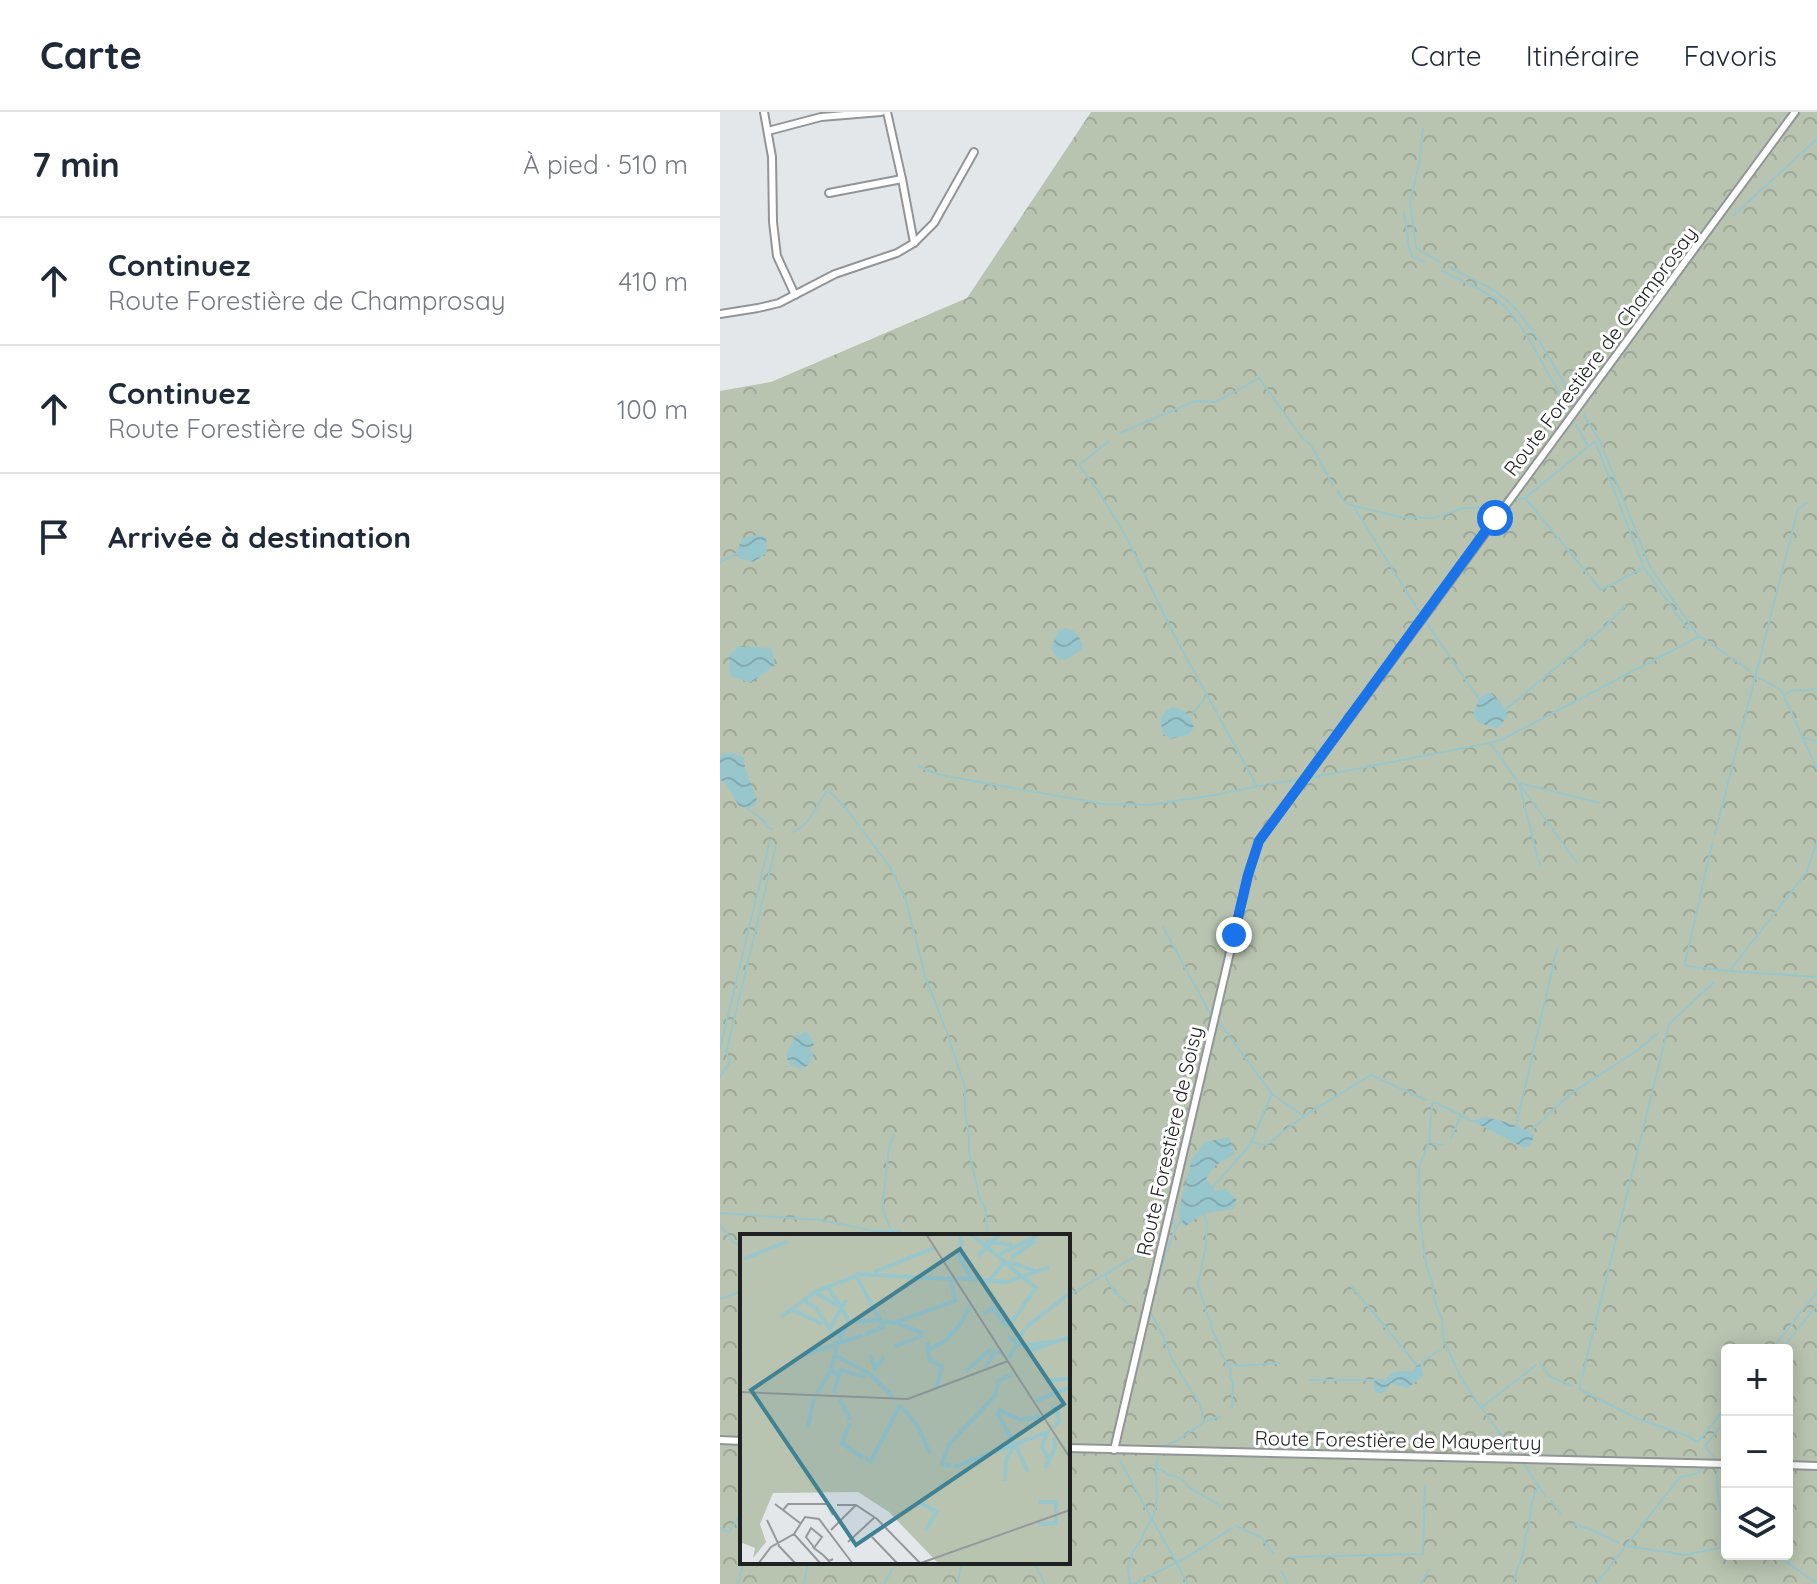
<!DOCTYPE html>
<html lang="fr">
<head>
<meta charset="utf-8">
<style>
  body { margin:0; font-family:Quicksand,sans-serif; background:#f2f2f3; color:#1f2937 }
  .controls { position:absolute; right:24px; bottom:24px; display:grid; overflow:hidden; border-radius:8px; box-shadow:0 4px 20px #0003 }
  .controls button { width:72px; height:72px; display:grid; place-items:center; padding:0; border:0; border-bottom:2px solid #e0e1e3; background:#fff; color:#1f2937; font:40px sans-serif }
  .stop { position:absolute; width:24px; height:24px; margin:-18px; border:6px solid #1a73e8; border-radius:50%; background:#fff }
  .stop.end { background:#1a73e8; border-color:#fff; box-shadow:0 2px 8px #0008 }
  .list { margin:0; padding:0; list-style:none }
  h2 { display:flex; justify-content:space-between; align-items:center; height:104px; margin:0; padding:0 32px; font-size:34px }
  h2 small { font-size:26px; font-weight:400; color:#747a83 }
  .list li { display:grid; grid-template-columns:52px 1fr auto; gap:24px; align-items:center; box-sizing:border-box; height:128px; padding:0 32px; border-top:2px solid #e0e1e3 }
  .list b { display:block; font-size:30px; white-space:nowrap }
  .list p { margin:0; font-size:26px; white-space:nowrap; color:#747a83 }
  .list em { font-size:26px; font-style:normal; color:#747a83 }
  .icon { flex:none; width:44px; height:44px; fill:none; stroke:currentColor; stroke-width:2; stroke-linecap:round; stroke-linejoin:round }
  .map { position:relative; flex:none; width:1097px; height:1472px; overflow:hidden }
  header { display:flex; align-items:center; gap:48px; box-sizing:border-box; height:112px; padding:0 40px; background:#fff; border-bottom:2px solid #e0e1e3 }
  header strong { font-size:38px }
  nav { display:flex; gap:44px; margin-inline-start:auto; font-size:28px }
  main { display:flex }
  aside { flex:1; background:#fff }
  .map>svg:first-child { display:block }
  .forest { fill:url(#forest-crowns); fill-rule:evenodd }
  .water { fill:url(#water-waves) }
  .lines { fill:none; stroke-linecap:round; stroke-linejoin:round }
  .stream { stroke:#98c6cd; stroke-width:2 }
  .minor-casing { stroke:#929597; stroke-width:10 }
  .minor { stroke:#fff; stroke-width:6 }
  .route { stroke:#1a73e8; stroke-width:10 }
  .labels { text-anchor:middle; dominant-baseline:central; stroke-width:6; stroke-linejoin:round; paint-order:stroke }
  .street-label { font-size:20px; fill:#202122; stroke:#fff }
  .inset-river { fill:none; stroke:#98c6cd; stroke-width:4 }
  .inset-road { fill:none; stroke:#96989a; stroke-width:2 }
  .view { fill:#408294; fill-opacity:0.15; stroke:#408294; stroke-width:4 }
  .inset-edge { fill:none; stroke:#202122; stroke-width:4 }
</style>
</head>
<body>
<header>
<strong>Carte</strong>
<nav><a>Carte</a><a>Itinéraire</a><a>Favoris</a></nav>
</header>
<main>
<aside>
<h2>7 min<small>À pied · 510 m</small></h2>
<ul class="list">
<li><svg class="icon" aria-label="ahead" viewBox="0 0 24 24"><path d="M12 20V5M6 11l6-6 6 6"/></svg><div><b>Continuez</b><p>Route Forestière de Champrosay</p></div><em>410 m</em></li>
<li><svg class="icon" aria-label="ahead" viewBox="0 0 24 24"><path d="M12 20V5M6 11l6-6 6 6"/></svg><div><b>Continuez</b><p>Route Forestière de Soisy</p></div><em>100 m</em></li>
<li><svg class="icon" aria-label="arrive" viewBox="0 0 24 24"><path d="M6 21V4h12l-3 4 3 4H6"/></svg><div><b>Arrivée à destination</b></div></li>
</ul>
</aside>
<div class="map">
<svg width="1097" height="1472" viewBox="0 0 1097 1472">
  <defs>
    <pattern id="forest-crowns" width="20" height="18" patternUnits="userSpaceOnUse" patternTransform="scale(2)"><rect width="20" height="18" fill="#b8c4b0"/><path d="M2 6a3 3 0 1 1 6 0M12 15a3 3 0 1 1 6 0" fill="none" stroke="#9ea897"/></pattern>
    <pattern id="water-waves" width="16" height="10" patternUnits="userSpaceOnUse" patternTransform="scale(2)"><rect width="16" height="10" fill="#98c6cd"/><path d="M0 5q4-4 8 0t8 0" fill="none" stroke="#83aab0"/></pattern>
  </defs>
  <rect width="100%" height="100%" fill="#e4e7ea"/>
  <path class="forest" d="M 371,0 L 1097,0 L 1097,1472 L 0,1472 L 0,279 L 51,270 L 247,186 ZM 22,1124 L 348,1124 L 348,1450 L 22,1450 ZM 1007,1238 L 1067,1238 L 1067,1442 L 1007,1442 Z"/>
  <g class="water">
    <polygon points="39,423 46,425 47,441 33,450 19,446 16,442 22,426"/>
    <path d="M 343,516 C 355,517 358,522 363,533 L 361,538 L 345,548 L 339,547 L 331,537 L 337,521 Z"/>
    <polygon points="19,534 52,536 55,553 31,571 10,564 9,543"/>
    <polygon points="769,580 781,590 788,604 778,616 759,611 753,603 759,587"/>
    <path d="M 453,595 C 465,598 472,604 474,616 L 467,623 L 450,627 L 443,622 L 440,607 L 446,599 Z"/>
    <path d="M 11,640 L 24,646 C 24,661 33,674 37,688 L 35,693 L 28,697 L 19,694 L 4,670 L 0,668 L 0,643 Z"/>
    <path d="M 86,919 L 89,922 L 94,933 L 89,937 L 93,942 C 92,951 89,954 80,957 L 69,952 L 66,943 L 71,932 L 75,928 L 74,922 L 80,923 Z"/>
    <path d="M 765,1005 C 782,1009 801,1013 814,1024 L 810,1033 L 804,1036 L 752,1009 Z"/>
    <polygon points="509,1025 515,1042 496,1053 486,1067 495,1079 507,1077 517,1088 513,1097 483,1102 464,1115 458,1101 472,1047 485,1030"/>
    <path d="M 700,1252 L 703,1262 L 700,1267 L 687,1276 L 671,1271 L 662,1282 L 655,1280 L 653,1271 L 657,1267 L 665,1268 C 674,1256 680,1260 692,1259 L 697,1253 Z"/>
  </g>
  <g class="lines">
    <g class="stream">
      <polyline points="703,16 699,52 690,90 696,136 720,150"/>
      <polyline points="684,100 689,135 692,144 705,150"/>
      <polyline points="1014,103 1097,27"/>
      <path d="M 729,155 C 748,165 772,175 789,190 C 815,215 836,259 855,290"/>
      <path d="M 722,159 C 742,169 765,178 783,193 C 804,212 826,259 841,284"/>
      <polyline points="863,302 880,329 930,455 977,522 1030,559"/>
      <polyline points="853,308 868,334"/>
      <polyline points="400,321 475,289 496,290 539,266 583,327 591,333 613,373"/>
      <polyline points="389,329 359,353 379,380 407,426 455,525 537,674"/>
      <polyline points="618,379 624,389 630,393 681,405 714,406 743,396 761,396 782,391"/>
      <polyline points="806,387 881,478 923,456"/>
      <polyline points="794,388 805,386 875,329 924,456 968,518"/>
      <polyline points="635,397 700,501"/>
      <polyline points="0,450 16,442"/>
      <polyline points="705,509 759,587"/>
      <polyline points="1036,564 1061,578 1097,657"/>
      <polyline points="1064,584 1070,579 1097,577"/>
      <polyline points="785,598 886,514 905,494"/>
      <polyline points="471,604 487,583"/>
      <polyline points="1083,625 1097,630"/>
      <polyline points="771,632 797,669"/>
      <polyline points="198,654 220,663 384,692 430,693 495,683 545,673"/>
      <polyline points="589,666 770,631 783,627 980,524"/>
      <polyline points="549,672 578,668"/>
      <polyline points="801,674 857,751"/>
      <polyline points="28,697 43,708 47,715 52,717"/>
      <path d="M 73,720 C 91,712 96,693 107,679 L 110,680 L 125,695 L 169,754 L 185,785 L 206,867 L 226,918 L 245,975 L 245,1000 L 249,1025 L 249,1041 L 260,1087 L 265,1096 L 268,1124"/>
      <polyline points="995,722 1078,397 1087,391"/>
      <polyline points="992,732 965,851 966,854 1010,859 1097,865"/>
      <polyline points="820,754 799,671 880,691"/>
      <polyline points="443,815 491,903"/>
      <polyline points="1011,857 1086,761 1097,730"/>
      <polyline points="993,871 949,912 859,1277 918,1307 963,1322 978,1330 1007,1294"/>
      <polyline points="503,882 531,766"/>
      <polyline points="498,909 552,982 584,1004 651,963 706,988"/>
      <polyline points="0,937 50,728"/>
      <path d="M 0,966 C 2,959 8,956 10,949 L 6,941 L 56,733"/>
      <polyline points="752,1009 717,991 712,991 709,1029 699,1056 699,1100 706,1153 712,1169 715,1190 722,1207 723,1226 739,1262 759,1293 797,1344"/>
      <polyline points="796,1014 837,837"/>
      <polyline points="809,1020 853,980 915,940 938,921"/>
      <polyline points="731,1026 740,1005"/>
      <polyline points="709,1029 714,1032 723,1033"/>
      <polyline points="533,1030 546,1033 584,1004"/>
      <polyline points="491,1077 530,1033 552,982"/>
      <polyline points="0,1101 101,1108 154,1119 181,1119 185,1124"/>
      <polyline points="483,1102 487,1110 486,1133 478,1172 487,1202 491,1210 491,1216 500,1233 500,1240 511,1258 510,1265 513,1271 512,1296"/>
      <polyline points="0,1113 14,1131 18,1132 22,1139"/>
      <polyline points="455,1115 452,1104 491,935"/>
      <polyline points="171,1119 163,1097 163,1089 169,1035 174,1023"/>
      <path d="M 385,1162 C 388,1174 398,1183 407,1191"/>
      <polyline points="632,1175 697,1253"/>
      <polyline points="348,1184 426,1138"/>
      <polyline points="0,1187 22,1179"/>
      <polyline points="1051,1238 1097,1180"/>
      <polyline points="1061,1238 1097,1193"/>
      <polyline points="820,1251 829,1264 852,1274"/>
      <polyline points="509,1252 522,1254 559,1251"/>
      <polyline points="700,1252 719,1238"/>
      <polyline points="590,1268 656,1268"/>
      <polyline points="761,1296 816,1253"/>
      <polyline points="487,1309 494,1306 501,1305"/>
      <polyline points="22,1324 22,1323"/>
      <polyline points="21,1332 22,1338"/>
      <path d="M 443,1335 L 458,1328 L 484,1310 L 480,1293 L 452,1247 L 444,1226 L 430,1199 C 436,1176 441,1153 450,1131 C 454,1122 455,1115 462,1108"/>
      <polyline points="995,1347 985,1334 1007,1306"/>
      <polyline points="400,1349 468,1472"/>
      <polyline points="802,1350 825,1383"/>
      <polyline points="438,1357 442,1358 448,1363 456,1364 465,1370 468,1375 498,1392 500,1396"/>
      <polyline points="831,1389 841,1402"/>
      <polyline points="851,1412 870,1417 899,1431"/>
      <polyline points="516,1414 542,1426 554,1442"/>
      <polyline points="0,1416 9,1420 22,1400"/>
      <polyline points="907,1434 965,1443 1004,1435 1007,1436"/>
      <polyline points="1067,1440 1069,1451"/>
      <polyline points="1054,1442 1097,1471"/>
      <polyline points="570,1445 703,1442 705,1374"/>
      <polyline points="212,1450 238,1453"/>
      <polyline points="313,1450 325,1472"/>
      <polyline points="561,1459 566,1467 567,1472"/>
      <path d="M 794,1470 C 796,1455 807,1439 805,1425 C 813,1409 807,1391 819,1373"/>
      <polyline points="18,1472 23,1450"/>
      <polyline points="84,1472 88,1450"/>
      <polyline points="164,1472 172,1457"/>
      <polyline points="238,1472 241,1453"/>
      <polyline points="410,1472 408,1456 413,1440 421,1428 424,1420 434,1402 437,1386 436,1357 438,1342"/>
      <polyline points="414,1472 469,1444 512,1416"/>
      <polyline points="701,1472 709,1457"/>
      <path d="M 876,1472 L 960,1365 L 975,1362 L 985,1355 L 998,1355 C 995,1380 999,1394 1007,1417"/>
    </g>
    <g class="minor-casing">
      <g id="minor">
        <polyline points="44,0 52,45 53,110 57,144 75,183"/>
        <polyline points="167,0 182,67 194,131"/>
        <polyline points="48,19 101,5 161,0"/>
        <polyline points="109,81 182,67"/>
        <polyline points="0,202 38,196 59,191 115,162 177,141 194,131 214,111 254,40"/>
        <polyline points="0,1328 22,1329"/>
        <polyline points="348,1336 1007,1352"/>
        <polyline points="394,1338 528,763 539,729 1075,0"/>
        <polyline points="1067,1353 1097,1354"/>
      </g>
    </g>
    <use href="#minor" class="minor"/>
  </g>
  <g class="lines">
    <polyline class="route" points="514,823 528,763 539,729 775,406"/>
  </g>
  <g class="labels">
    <g class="street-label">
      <text transform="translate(880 239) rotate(-53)">Route Forestière de Champrosay</text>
      <text transform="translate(449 1029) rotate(-77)">Route Forestière de Soisy</text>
      <text transform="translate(678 1328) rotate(1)">Route Forestière de Maupertuy</text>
    </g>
  </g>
  <g transform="translate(20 1122)">
    <rect width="330" height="330" fill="#e4e7ea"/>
    <path d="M 0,0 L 330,0 L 330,330 L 199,330 L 149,278 L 118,258 L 33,259 L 20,290 L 26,308 L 13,324 L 15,314 L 0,308 Z" fill="#b8c4b0"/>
    <path class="inset-river" d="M 221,0 L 220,25 L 232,45M 231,0 L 296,54 L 269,92M 245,7 L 272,11M 260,20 L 297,2M 238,22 L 260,0M 271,24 L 295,7M 4,25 L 48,7M 269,28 L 295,37M 134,38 L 194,14M 116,40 L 211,45 L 215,67 L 154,89 L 144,87M 217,44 L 267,48 L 309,33M 250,46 L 265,27M 88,53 L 108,85M 76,59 L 98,72M 64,66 L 76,74 L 95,103M 52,76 L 82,90M 243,80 L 253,74 L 266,92M 41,83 L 75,58 L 116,42 L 144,93 L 125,100M 158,90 L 183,99M 285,94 L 330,59M 89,96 L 106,66M 268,103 L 290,116M 187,108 L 188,116 L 205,107 L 220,91 L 230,71M 97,111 L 108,88 L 140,86M 286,111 L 313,108M 154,113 L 183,101M 291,116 L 330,103M 188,117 L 190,127 L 202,132 L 197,153M 67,120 L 123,101M 130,120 L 135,134 L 144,123M 96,122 L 130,140 L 153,163M 269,124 L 284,96M 246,133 L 255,117 L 262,120M 99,136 L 125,143M 92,137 L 99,141 L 94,159M 226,137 L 251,115M 306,147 L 330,144M 77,159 L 91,136 L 97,112M 99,165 L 111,186M 296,167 L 330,153M 160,171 L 177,191 L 190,220M 311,174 L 316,174 L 319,187 L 313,194M 258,175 L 280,186 L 300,182M 257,178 L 273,208M 110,189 L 102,209 L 123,224M 68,193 L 74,164M 306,200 L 302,213 L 308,224M 276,212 L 288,238M 125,224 L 131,227 L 160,171M 211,232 L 202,230 L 209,210 L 255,162 L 258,147 L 272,140M 214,233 L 310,197M 305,234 L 315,214 L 314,203M 265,247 L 266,226 L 274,212M 177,267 L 197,278 L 185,297M 299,268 L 316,268 L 316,279M 298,290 L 316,289 L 316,282"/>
    <path class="inset-road" d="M 186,0 L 330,224M 0,158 L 168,165 L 268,127M 35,270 L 60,289M 97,271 L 116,271 L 137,285 L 180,329M 43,276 L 48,270 L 87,270 L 93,281M 27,286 L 39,311M 91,296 L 116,271M 54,300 L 65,283 L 79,285 L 113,330M 132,303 L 158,330M 108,308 L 135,283M 38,311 L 56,330M 74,314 L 82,303 L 71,294 L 66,303 L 73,312 L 74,314 L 83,321 L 89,327 L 93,325M 18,330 L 31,313 L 54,300 L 81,330M 178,330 L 330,276"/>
    <path class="view" d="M 220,15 L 324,170 L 116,311 L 11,156 Z"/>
    <rect width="330" height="330" class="inset-edge"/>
  </g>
</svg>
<div class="controls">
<button>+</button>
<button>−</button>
<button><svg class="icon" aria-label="layers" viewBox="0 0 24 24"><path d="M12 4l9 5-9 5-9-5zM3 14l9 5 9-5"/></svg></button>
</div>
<div class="stop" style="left:775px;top:406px"></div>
<div class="stop end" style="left:514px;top:823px"></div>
</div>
</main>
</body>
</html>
